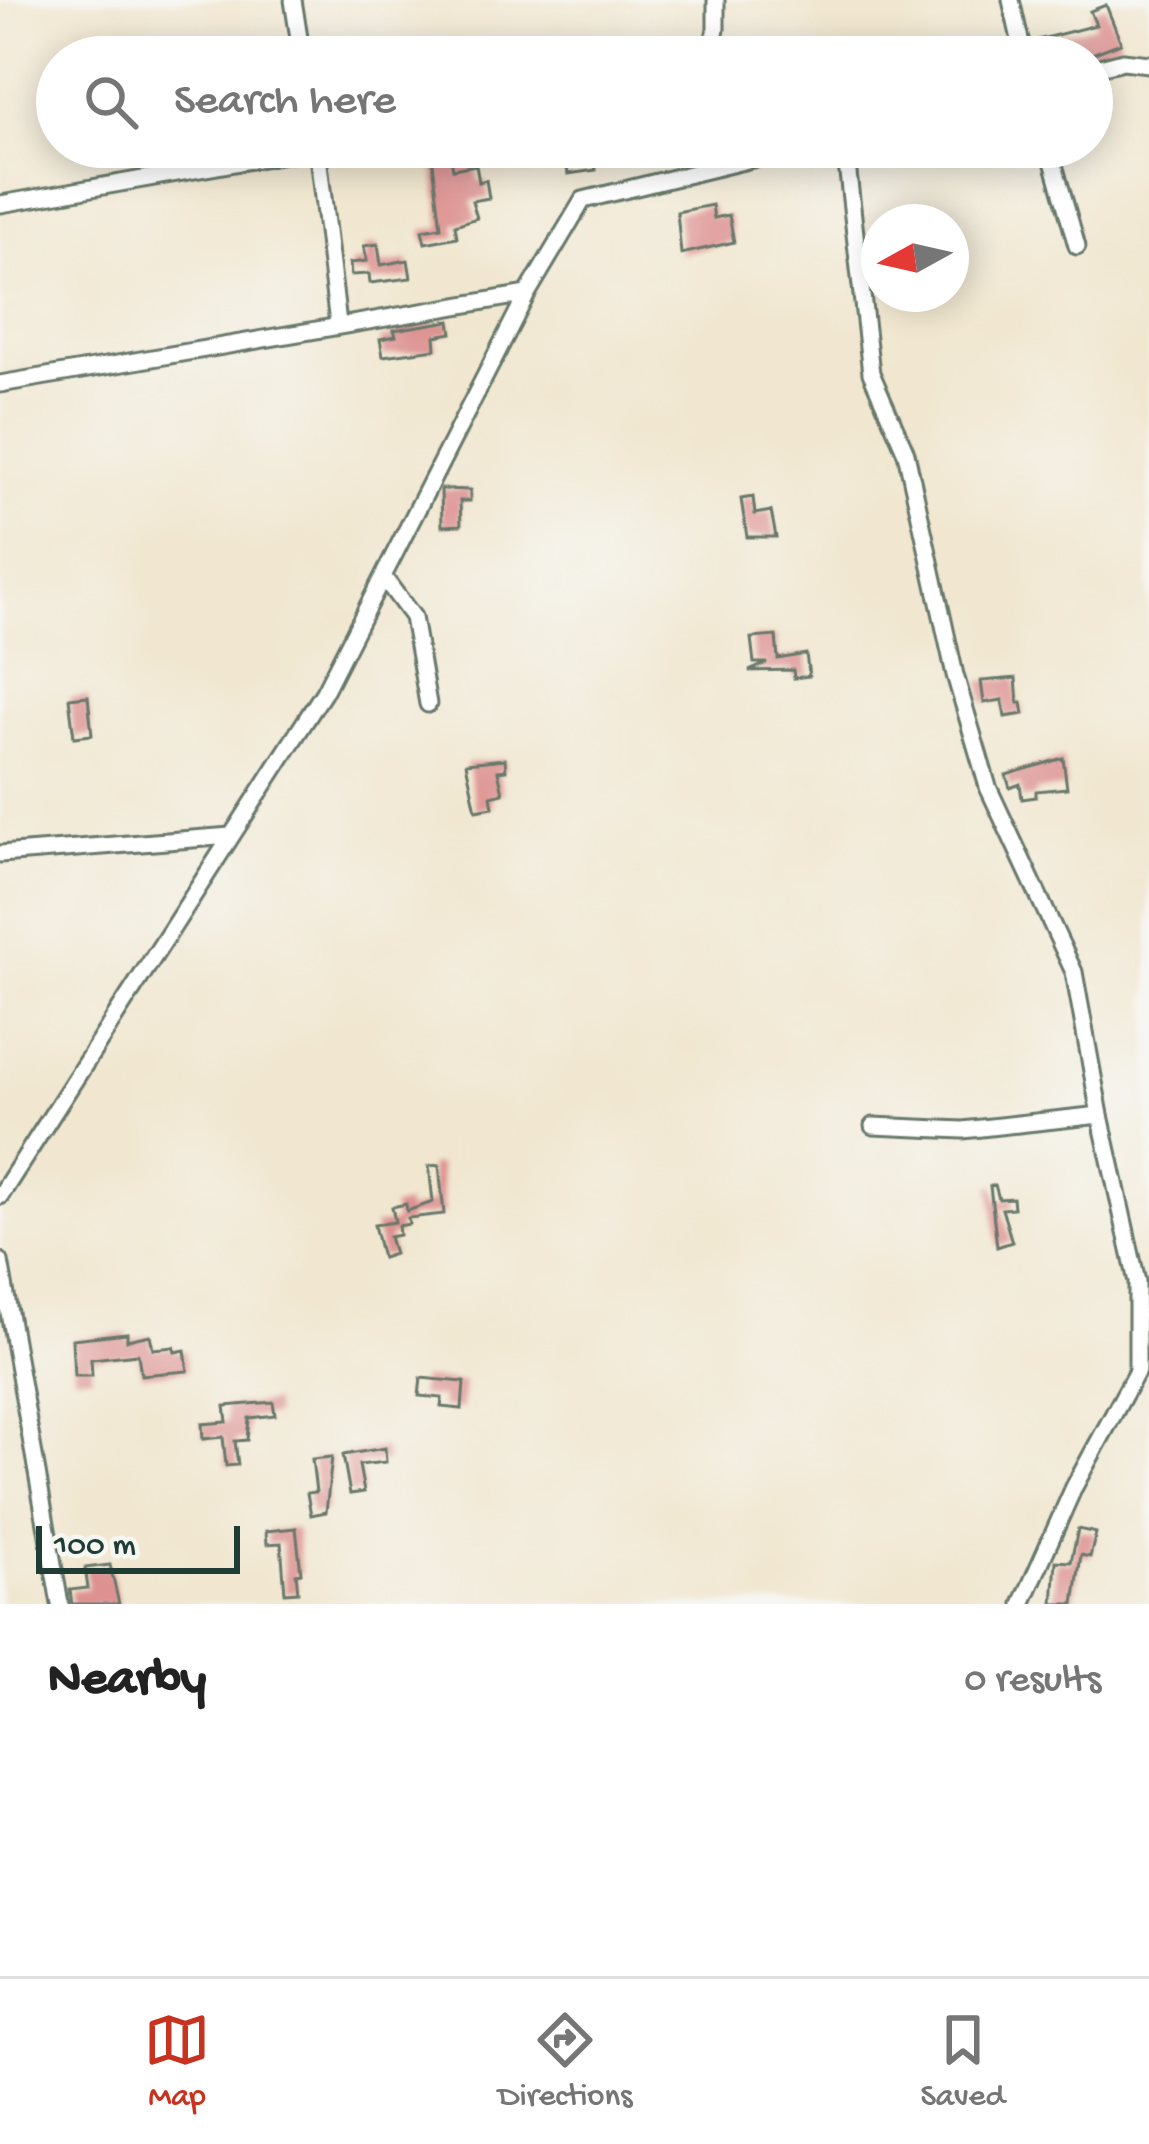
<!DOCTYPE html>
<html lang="en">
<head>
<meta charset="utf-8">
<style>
  body { margin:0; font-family:"Gochi Hand",sans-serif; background:#f6f6f6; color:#222 }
  .compass { position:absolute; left:861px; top:204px; width:108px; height:108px; border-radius:50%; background:#fff; box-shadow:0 6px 30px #0003; rotate:262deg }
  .scale { position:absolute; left:36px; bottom:30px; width:204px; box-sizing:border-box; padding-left:12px; border:6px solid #1f3d34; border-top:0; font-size:33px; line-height:42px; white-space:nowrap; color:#1f3d34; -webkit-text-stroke:9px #f6f6f2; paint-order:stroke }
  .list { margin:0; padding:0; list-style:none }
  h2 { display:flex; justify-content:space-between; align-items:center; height:156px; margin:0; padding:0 48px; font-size:51px }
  h2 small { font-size:39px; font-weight:400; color:#767676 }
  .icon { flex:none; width:66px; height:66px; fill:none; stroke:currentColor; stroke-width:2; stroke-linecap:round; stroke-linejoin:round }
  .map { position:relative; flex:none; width:1149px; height:1604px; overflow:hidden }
  .search { position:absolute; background:#fff; box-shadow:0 6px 30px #0003; left:36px; right:36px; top:36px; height:132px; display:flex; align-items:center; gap:30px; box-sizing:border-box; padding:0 42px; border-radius:66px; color:#767676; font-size:45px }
  .sheet { height:372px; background:#fff }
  nav { display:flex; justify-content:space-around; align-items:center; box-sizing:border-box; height:168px; border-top:3px solid #e0e0e0; background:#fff; font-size:33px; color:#767676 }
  nav a { display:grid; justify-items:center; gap:6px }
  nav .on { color:#c8321e }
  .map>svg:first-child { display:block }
  .building { fill:#dd9291 }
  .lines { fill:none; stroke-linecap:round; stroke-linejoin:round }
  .minor-casing { stroke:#68786b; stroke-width:21 }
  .minor { stroke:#fff; stroke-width:15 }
</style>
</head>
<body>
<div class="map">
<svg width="1149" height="1604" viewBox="0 0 1149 1604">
  <rect width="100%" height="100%" fill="#f6f6f2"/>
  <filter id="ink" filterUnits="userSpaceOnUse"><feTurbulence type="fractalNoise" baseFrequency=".00833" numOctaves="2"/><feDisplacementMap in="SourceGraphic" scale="24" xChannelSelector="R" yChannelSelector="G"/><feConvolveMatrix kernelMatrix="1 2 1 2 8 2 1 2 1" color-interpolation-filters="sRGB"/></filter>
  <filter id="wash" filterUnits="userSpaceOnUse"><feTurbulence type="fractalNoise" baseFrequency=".004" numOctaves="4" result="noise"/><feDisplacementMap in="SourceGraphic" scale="48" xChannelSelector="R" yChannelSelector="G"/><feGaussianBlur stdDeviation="2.7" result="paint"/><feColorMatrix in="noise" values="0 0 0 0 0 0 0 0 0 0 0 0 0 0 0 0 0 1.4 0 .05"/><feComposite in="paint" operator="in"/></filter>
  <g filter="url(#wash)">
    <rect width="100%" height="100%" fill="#f1e7d0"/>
    <g id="blocks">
      <g class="building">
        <polygon points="1106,5 1121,43 1084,57 1036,57 1033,41 1096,25 1090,11"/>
        <polygon points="431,147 449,147 453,169 476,165 479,182 486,180 489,198 472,201 477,218 455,225 457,237 425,243 422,230 441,227"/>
        <polygon points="564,147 635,147 635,153 595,160 596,170 568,174"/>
        <polygon points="712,205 714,218 729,215 734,242 681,254 677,212"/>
        <polygon points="378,244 381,265 408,260 411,278 370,283 369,274 351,275 350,263 367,261 364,246"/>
        <polygon points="450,321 452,333 435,336 436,349 383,356 380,339 396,336 394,330"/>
        <polygon points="441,489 470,490 470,501 460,501 461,525 442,526"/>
        <polygon points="753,497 755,514 771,511 776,537 747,537 741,499"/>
        <polygon points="776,636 778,659 806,654 809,676 794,678 793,670 749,671 767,663 754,663 751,638"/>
        <polygon points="1016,678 1018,703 1022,703 1024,714 1005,717 1002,700 984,703 981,681"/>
        <polygon points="88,696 92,735 74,737 69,698"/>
        <polygon points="1063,758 1067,788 1036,791 1036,797 1022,799 1020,784 1010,788 1006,775"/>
        <polygon points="505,759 506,770 498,771 503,793 491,796 493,807 476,810 466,763"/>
        <polygon points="439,1165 444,1214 408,1218 409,1224 398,1226 399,1235 389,1237 394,1254 382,1258 374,1225 395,1222 392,1207 406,1204 407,1211 433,1202 429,1166"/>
        <polygon points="995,1185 999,1199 1013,1198 1014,1208 1002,1209 1012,1242 997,1247 990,1186"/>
        <polygon points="127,1333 127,1340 150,1335 153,1349 174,1347 175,1352 185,1350 188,1371 141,1375 138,1354 91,1359 92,1376 74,1376 72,1339"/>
        <polygon points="421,1378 464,1382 462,1409 441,1407 442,1398 419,1396"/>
        <polygon points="273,1402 275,1415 249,1418 247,1440 235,1441 238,1465 226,1466 223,1437 203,1439 202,1424 227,1422 225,1406"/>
        <polygon points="385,1448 386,1462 359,1465 364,1492 350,1494 343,1455"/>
        <polygon points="332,1457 326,1512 311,1515 307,1493 316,1492 312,1459"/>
        <polygon points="296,1528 301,1573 296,1574 298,1592 285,1593 281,1543 267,1544 266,1531"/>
        <polygon points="1078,1529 1096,1533 1090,1557 1081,1555 1074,1604 1053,1604 1056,1561 1071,1562"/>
        <polygon points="110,1565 119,1604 72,1604 70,1590 88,1588 85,1568"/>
      </g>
    </g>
  </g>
  <g filter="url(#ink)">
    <use href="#blocks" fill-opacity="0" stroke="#68786b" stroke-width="3"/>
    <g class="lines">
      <g class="minor-casing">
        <g id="minor">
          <polyline points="293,0 302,57"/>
          <polyline points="1011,0 1024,57"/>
          <polyline points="710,57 716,29 716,0"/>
          <polyline points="1092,69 1123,61 1149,64"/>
          <polyline points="317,147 338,324"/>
          <polyline points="845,147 871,373 906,453 955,675 988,787 1074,972 1100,1115 1137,1282 1137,1371 1074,1487 1022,1604"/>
          <polyline points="1049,147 1077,246"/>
          <polyline points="1,204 325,147"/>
          <polyline points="0,384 527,294"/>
          <polyline points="384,578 413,617 428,704"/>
          <polyline points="0,854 231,836"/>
          <polyline points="873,1126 963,1130 1100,1115"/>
          <polyline points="0,1196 324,692 527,294 583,200 801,147"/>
          <polyline points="0,1261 60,1604"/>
        </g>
      </g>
      <use href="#minor" class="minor"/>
    </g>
  </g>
</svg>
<svg class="compass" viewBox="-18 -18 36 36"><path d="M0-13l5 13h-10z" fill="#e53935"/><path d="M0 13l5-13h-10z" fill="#767676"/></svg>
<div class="scale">100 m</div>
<div class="search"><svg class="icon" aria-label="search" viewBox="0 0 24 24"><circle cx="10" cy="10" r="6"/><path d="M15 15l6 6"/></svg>Search here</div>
</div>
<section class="sheet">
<h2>Nearby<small>0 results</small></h2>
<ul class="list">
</ul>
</section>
<nav>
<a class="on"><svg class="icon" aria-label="map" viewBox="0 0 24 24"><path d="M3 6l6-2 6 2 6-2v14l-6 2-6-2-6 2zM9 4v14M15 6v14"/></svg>Map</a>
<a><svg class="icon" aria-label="directions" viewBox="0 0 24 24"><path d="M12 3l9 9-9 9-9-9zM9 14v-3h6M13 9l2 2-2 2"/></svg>Directions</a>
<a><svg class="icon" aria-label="saved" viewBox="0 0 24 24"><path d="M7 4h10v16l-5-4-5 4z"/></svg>Saved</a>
</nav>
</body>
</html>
